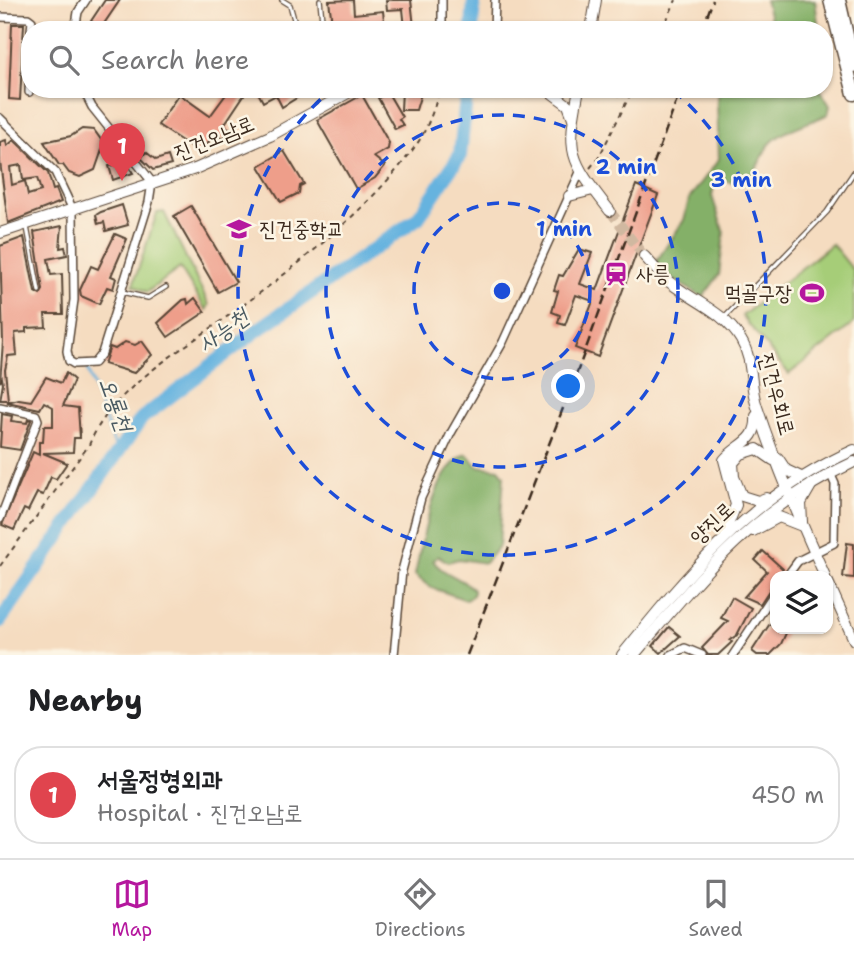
<!DOCTYPE html>
<html lang="en">
<head>
<meta charset="utf-8">
<style>
  body { margin:0; font-family:"Shantell Sans","Poor Story",sans-serif; background:#f2f2f2; color:#202124 }
  .controls { position:absolute; right:21px; bottom:21px; display:grid; overflow:hidden; border-radius:14px; box-shadow:0 2px 5px #0004 }
  .controls button { width:63px; height:63px; display:grid; place-items:center; padding:0; border:0; border-bottom:2px solid #e0e0e0; background:#fff; color:#202124; font:35px sans-serif }
  .you { position:absolute; left:569px; top:387px; width:24px; height:24px; margin:-18px; border:5px solid #fff; border-radius:50%; background:#1a73e8; box-shadow:0 0 0 10px #1a73e833 }
  .badge { display:grid; place-items:center; width:46px; height:46px; border-radius:50%; background:#b5179e; color:#fff; font-size:23px; font-weight:700 }
  .pin { position:absolute; translate:-50% -58px; filter:drop-shadow(0 2px 4px #0008) }
  .pin::after { content:''; position:absolute; top:37px; width:24px; height:21px; background:inherit; clip-path:polygon(0 0,100% 0,50% 100%) }
  .list { margin:0; padding:0; list-style:none }
  h2 { display:flex; justify-content:space-between; align-items:center; height:91px; margin:0; padding:0 28px; font-size:30px }
  h2 small { font-size:23px; font-weight:400; color:#757577 }
  .list li { display:grid; grid-template-columns:46px 1fr auto; gap:21px; align-items:center; box-sizing:border-box; height:98px; margin:0 14px 14px; padding:0 14px; border:2px solid #e0e0e0; border-radius:28px }
  .list b { display:block; font-size:26px; white-space:nowrap }
  .list p { margin:0; font-size:23px; white-space:nowrap; color:#757577 }
  .list em { font-size:23px; font-style:normal; color:#757577 }
  .icon { flex:none; width:38px; height:38px; fill:none; stroke:currentColor; stroke-width:2; stroke-linecap:round; stroke-linejoin:round }
  .map { position:relative; flex:none; width:854px; height:655px; overflow:hidden }
  .search { position:absolute; background:#fff; box-shadow:0 2px 5px #0004; left:21px; right:21px; top:21px; height:77px; display:flex; align-items:center; gap:18px; box-sizing:border-box; padding:0 24px; border-radius:28px; color:#757577; font-size:26px }
  .sheet { height:203px; background:#fff }
  nav { display:flex; justify-content:space-around; align-items:center; box-sizing:border-box; height:98px; border-top:2px solid #e0e0e0; background:#fff; font-size:19px; color:#757577 }
  nav a { display:grid; justify-items:center; gap:4px }
  nav .on { color:#b5179e }
  .map>svg:first-child { display:block }
  .green { fill:#a6cd78; stroke:#707c4b; stroke-width:2 }
  .forest { fill:#84b068; stroke:#606d43; stroke-width:2 }
  .lines { fill:none; stroke-linecap:round; stroke-linejoin:round }
  .stream { stroke:#66b3df; stroke-width:2.5 }
  .river { stroke:#66b3df; stroke-width:14 }
  .building { fill:#ee9e8a; fill-rule:evenodd }
  .secondary-tunnel { stroke:#d0b8a0; stroke-width:10; stroke-dasharray:10 5; stroke-linecap:butt }
  .lane-casing { stroke:#574536; stroke-width:6 }
  .street-casing { stroke:#574536; stroke-width:10 }
  .secondary-casing { stroke:#574536; stroke-width:12 }
  .highway-casing { stroke:#574536; stroke-width:15 }
  .path { stroke:#574536; stroke-width:2; stroke-dasharray:5 5; stroke-linecap:butt }
  .lane { stroke:#fff; stroke-width:3.5 }
  .street { stroke:#fff; stroke-width:7 }
  .secondary { stroke:#fff; stroke-width:10 }
  .highway { stroke:#fff; stroke-width:12 }
  .rail { stroke:#3b2a1e; stroke-width:2.5; stroke-dasharray:10 5; stroke-linecap:butt }
  .ring { fill:none; stroke:#1d4ed8; stroke-width:3.5; stroke-dasharray:12 9 }
  .labels { text-anchor:middle; dominant-baseline:central; stroke-width:5; stroke-linejoin:round; paint-order:stroke }
  .street-label { font-size:21px; fill:#3b2a1e; stroke:#fcf5e5 }
  .poi-label { font-size:21px; fill:#3b2a1e; stroke:#fcf5e5; text-anchor:start }
  .water-label { font-size:23px; font-style:italic; fill:#4a5a62; stroke:#fcf5e5 }
  .centre { fill:#1d4ed8; stroke:#fcf5e5; stroke-width:3.5 }
  .ring-label { font-size:21px; text-anchor:middle; font-weight:bold; fill:#1d4ed8; stroke:#fcf5e5; stroke-width:5; stroke-linejoin:round; paint-order:stroke }
</style>
</head>
<body>
<div class="map">
<svg width="854" height="655" viewBox="0 0 854 655">
  <rect width="100%" height="100%" fill="#fcf5e5"/>
  <filter id="ink" filterUnits="userSpaceOnUse"><feTurbulence type="fractalNoise" baseFrequency=".0143" numOctaves="2"/><feDisplacementMap in="SourceGraphic" scale="14" xChannelSelector="R" yChannelSelector="G"/><feConvolveMatrix kernelMatrix="1 2 1 2 8 2 1 2 1" color-interpolation-filters="sRGB"/></filter>
  <filter id="wash" filterUnits="userSpaceOnUse"><feTurbulence type="fractalNoise" baseFrequency=".00686" numOctaves="4" result="noise"/><feDisplacementMap in="SourceGraphic" scale="28" xChannelSelector="R" yChannelSelector="G"/><feGaussianBlur stdDeviation="1.57" result="paint"/><feColorMatrix in="noise" values="0 0 0 0 0 0 0 0 0 0 0 0 0 0 0 0 0 1.4 0 .05"/><feComposite in="paint" operator="in"/></filter>
  <g filter="url(#wash)">
    <rect width="100%" height="100%" fill="#f5dcc0"/>
    <g class="green">
      <polygon points="164,212 209,305 206,310 180,268 147,292 133,285 157,213"/>
      <polygon points="832,244 854,271 854,323 789,374 742,316"/>
    </g>
    <g class="forest">
      <polygon points="765,0 815,0 819,30 773,30"/>
      <path d="M 720,89 L 820,89 L 830,106 L 828,114 C 809,124 782,129 769,145 C 758,159 758,175 742,185 L 722,180 L 714,185 L 712,196 L 724,233 L 719,275 L 703,297 L 665,275 L 656,262 L 684,220 L 689,199 L 719,159 L 717,101 Z"/>
      <path d="M 467,454 L 477,466 L 499,469 L 504,475 L 499,546 L 485,563 L 459,559 L 448,562 L 438,556 L 433,560 C 440,573 462,578 473,589 L 473,595 L 466,600 L 430,587 L 415,575 C 422,543 433,467 467,454 Z"/>
    </g>
    <g class="lines">
      <polyline class="stream" points="86,366 117,452"/>
      <g class="river">
        <polyline points="472,30 474,0"/>
        <polyline points="0,621 142,418 259,329 418,218 460,155 467,89"/>
      </g>
    </g>
    <g id="blocks">
      <g class="building">
        <polygon points="105,0 120,0 101,28 91,21"/>
        <polygon points="353,0 354,14 383,11 385,30 377,30 376,20 359,22 360,30 333,30 329,1"/>
        <polygon points="386,0 411,0 414,27 405,28 403,9 387,10"/>
        <polygon points="12,24 24,24 20,100 9,99"/>
        <polygon points="230,89 248,89 224,125 230,129 223,139 215,133 204,149 197,151 158,125 179,94 210,116"/>
        <polygon points="256,89 311,89 282,107 276,95 263,102"/>
        <polygon points="402,90 422,90 416,110 401,110"/>
        <polygon points="388,93 402,117 399,119 403,125 395,129 378,98"/>
        <polygon points="362,95 389,143 388,149 374,157 385,166 375,178 356,189 317,120"/>
        <polygon points="82,129 94,130 104,144 95,170 80,177 69,173 63,165 59,165 44,142 71,136"/>
        <path d="M 6,140 L 7,146 L 14,140 L 48,173 L 53,190 L 56,189 L 61,202 L 8,223 L 0,162 L 0,142 ZM 21,165 L 23,180 L 37,178 L 41,191 L 28,195 L 25,181 L 12,185 L 10,167 Z"/>
        <polygon points="284,151 304,184 300,186 299,193 281,202 259,166"/>
        <polygon points="146,152 156,160 168,156 171,165 153,170 141,158"/>
        <polygon points="122,156 133,173 113,180 109,166 114,165 113,159"/>
        <polygon points="636,185 658,195 598,357 575,348 593,301 576,295 565,325 558,323 560,315 552,312 558,291 554,290 559,275 563,276 579,249 592,253 580,284 597,290"/>
        <polygon points="122,205 128,225 106,231 104,222 98,224 96,215 101,212"/>
        <polygon points="191,206 236,282 218,292 174,216"/>
        <polygon points="62,226 60,248 65,247 67,255 48,259 51,275 62,274 63,314 45,314 46,327 26,328 26,332 15,333 17,355 8,356 5,370 8,400 0,400 3,384 2,378 0,382 3,342 0,246 24,237 35,292 40,295 43,290 34,232"/>
        <polygon points="115,234 127,239 111,276 116,278 113,289 107,287 99,304 81,296 80,290 91,266 98,269"/>
        <polygon points="195,298 205,312 168,337 158,323 183,300 187,299 188,304"/>
        <polygon points="142,341 152,355 134,373 104,364 110,347 115,349 125,342 135,345"/>
        <polygon points="66,373 74,380 63,406 78,408 80,438 74,438 73,452 43,453 67,463 56,479 51,477 43,495 37,493 28,511 24,509 14,530 2,525 33,452 39,455 39,442 43,442 44,426 53,426 53,407 44,402 40,409 7,402 19,399 31,401 46,377 61,383"/>
        <polygon points="2,414 12,416 11,421 27,423 28,419 31,420 20,450 0,447"/>
        <polygon points="847,543 854,544 854,578 843,577"/>
        <polygon points="763,551 783,569 760,604 744,597 767,571 755,560"/>
        <polygon points="732,597 751,608 737,635 730,640 732,642 718,655 708,655 702,648 728,621 721,618"/>
        <polygon points="775,616 775,629 787,631 781,644 770,655 757,655 752,651"/>
        <polygon points="669,627 680,636 661,653 653,646"/>
      </g>
    </g>
  </g>
  <g filter="url(#ink)">
    <use href="#blocks" fill-opacity="0" stroke="#574536" stroke-width="2"/>
    <g class="lines">
      <polyline class="secondary-tunnel" points="610,211 644,256"/>
      <g class="lane-casing">
        <g id="lane">
          <polyline points="282,0 290,5 297,30"/>
          <polyline points="320,0 323,30"/>
          <polyline points="27,227 39,291"/>
          <polyline points="122,292 148,298 166,287"/>
          <polyline points="725,317 827,212 854,172"/>
        </g>
      </g>
      <g class="street-casing">
        <g id="street">
          <polyline points="442,0 442,30"/>
          <polyline points="0,17 28,18 32,21 31,30"/>
          <polyline points="75,30 78,12 86,0"/>
          <polyline points="494,30 495,0"/>
          <polyline points="29,92 30,71"/>
          <polyline points="0,118 55,172 73,210 74,300 67,351 69,361 74,364 94,363 102,353 149,202 152,182 92,107 83,89"/>
          <polyline points="0,407 36,415 38,420 0,519"/>
          <polyline points="787,576 798,561 834,543 835,484 830,473"/>
          <polyline points="394,655 402,571 421,498 451,433 503,342 581,170"/>
          <polyline points="671,655 685,648 702,655"/>
          <polyline points="733,655 775,592"/>
        </g>
      </g>
      <g class="secondary-casing">
        <g id="secondary">
          <polyline points="591,30 596,0"/>
          <polyline points="497,89 565,89"/>
          <path d="M 579,89 C 566,155 569,158 610,211"/>
          <polyline points="549,91 568,105 573,118"/>
          <polyline points="569,196 593,190"/>
          <polyline points="0,233 195,169 270,136 355,89"/>
          <path d="M 644,256 C 650,262 656,270 662,276 C 687,299 723,309 741,340 C 754,361 749,384 757,407 C 776,465 800,520 825,576"/>
          <polyline points="778,458 786,470 801,477"/>
          <polyline points="766,498 758,501 742,496 734,477 733,463 741,454 757,449 773,460"/>
          <polyline points="802,522 801,503 812,484"/>
          <polyline points="753,531 779,517 802,526"/>
          <path d="M 725,532 L 736,505 L 724,460 C 738,443 758,442 756,416"/>
          <polyline points="828,582 854,640"/>
          <path d="M 622,655 C 691,570 751,496 854,450"/>
          <path d="M 634,655 C 702,574 755,508 854,462"/>
        </g>
      </g>
      <g class="highway-casing">
        <g id="highway">
          <polyline points="830,0 854,94"/>
          <polyline points="839,0 854,66"/>
        </g>
      </g>
      <g class="path">
        <polyline points="662,30 676,0"/>
        <polyline points="589,90 628,97"/>
        <polyline points="590,168 599,157 633,89"/>
        <path d="M 0,566 L 89,445 C 109,395 167,359 211,328 C 280,280 364,216 414,148 C 427,131 434,109 440,89"/>
      </g>
      <use href="#lane" class="lane"/>
      <use href="#street" class="street"/>
      <use href="#secondary" class="secondary"/>
      <use href="#highway" class="highway"/>
      <g class="rail">
        <polyline points="702,30 713,0"/>
        <polyline points="467,655 581,362 681,89"/>
      </g>
    </g>
  </g>
  <g class="ring">
    <circle cx="502" cy="291" r="88"/>
    <circle cx="502" cy="291" r="176"/>
    <path d="M465 30A264 264 0 0 1 539 30M673 90A264 264 0 1 1 331 90"/>
  </g>
  <defs>
    <g id="school-bare" transform="scale(1.89)"><path d="M0-5L7-2L0 1L-7-2ZM-4 1L0 2.5L4 1V4Q0 6-4 4Z" fill="#b5179e" stroke="#fcf5e5" stroke-width="2.5" paint-order="stroke"/></g>
    <g id="station-bare" transform="scale(1.89)"><path d="M-3-6H3Q5-6 5-4V2Q5 4 3 4L4.5 6H3L1.5 4h-3L-3 6H-4.5L-3 4Q-5 4-5 2V-4Q-5-6-3-6ZM-3.5-4v3h7v-3ZM-3.5 1v1.5H-2V1ZM2 1v1.5H3.5V1Z" fill="#b5179e" stroke="#fcf5e5" stroke-width="2.5" paint-order="stroke"/></g>
    <g id="stadium-bare" transform="scale(1.89)"><path d="M0-5a6.5 5 0 1 0 0 10a6.5 5 0 1 0 0-10ZM-3.5-1.8h7v3.6h-7Z" fill="#b5179e" stroke="#fcf5e5" stroke-width="2.5" paint-order="stroke"/></g>
  </defs>
  <g fill-rule="evenodd">
    <use href="#school-bare" x="239" y="229"/>
    <use href="#station-bare" x="616" y="274"/>
    <use href="#stadium-bare" x="812" y="293"/>
  </g>
  <g class="labels">
    <g class="street-label">
      <text transform="translate(214 138) rotate(-22)">진건오남로</text>
      <text transform="translate(777 394) rotate(75)">진건우회로</text>
      <text transform="translate(712 523) rotate(-43)">양진로</text>
    </g>
    <g class="poi-label">
      <text x="259" y="229">진건중학교</text>
      <text x="636" y="274">사릉</text>
      <text x="792" y="293" text-anchor="end">먹골구장</text>
    </g>
    <g class="water-label">
      <text transform="translate(223 330) rotate(-36)">사능천</text>
      <text transform="translate(116 404) rotate(70)">오룡천</text>
    </g>
  </g>
  <circle cx="502" cy="291" r="10" class="centre"/>
  <g class="ring-label">
    <text x="626" y="174">2 min</text>
    <text x="741" y="187">3 min</text>
    <text x="564" y="236">1 min</text>
  </g>
</svg>
<div class="controls">
<button><svg class="icon" aria-label="layers" viewBox="0 0 24 24"><path d="M12 4l9 5-9 5-9-5zM3 14l9 5 9-5"/></svg></button>
</div>
<div class="you"></div>
<div class="pin badge" style="left:122px;top:181px;background:#e0444e">1</div>
<div class="search"><svg class="icon" aria-label="search" viewBox="0 0 24 24"><circle cx="10" cy="10" r="6"/><path d="M15 15l6 6"/></svg>Search here</div>
</div>
<section class="sheet">
<h2>Nearby<small></small></h2>
<ul class="list">
<li><span class="badge" style="background:#e0444e">1</span><div><b>서울정형외과</b><p>Hospital · 진건오남로</p></div><em>450 m</em></li>
</ul>
</section>
<nav>
<a class="on"><svg class="icon" aria-label="map" viewBox="0 0 24 24"><path d="M3 6l6-2 6 2 6-2v14l-6 2-6-2-6 2zM9 4v14M15 6v14"/></svg>Map</a>
<a><svg class="icon" aria-label="directions" viewBox="0 0 24 24"><path d="M12 3l9 9-9 9-9-9zM9 14v-3h6M13 9l2 2-2 2"/></svg>Directions</a>
<a><svg class="icon" aria-label="saved" viewBox="0 0 24 24"><path d="M7 4h10v16l-5-4-5 4z"/></svg>Saved</a>
</nav>
</body>
</html>
